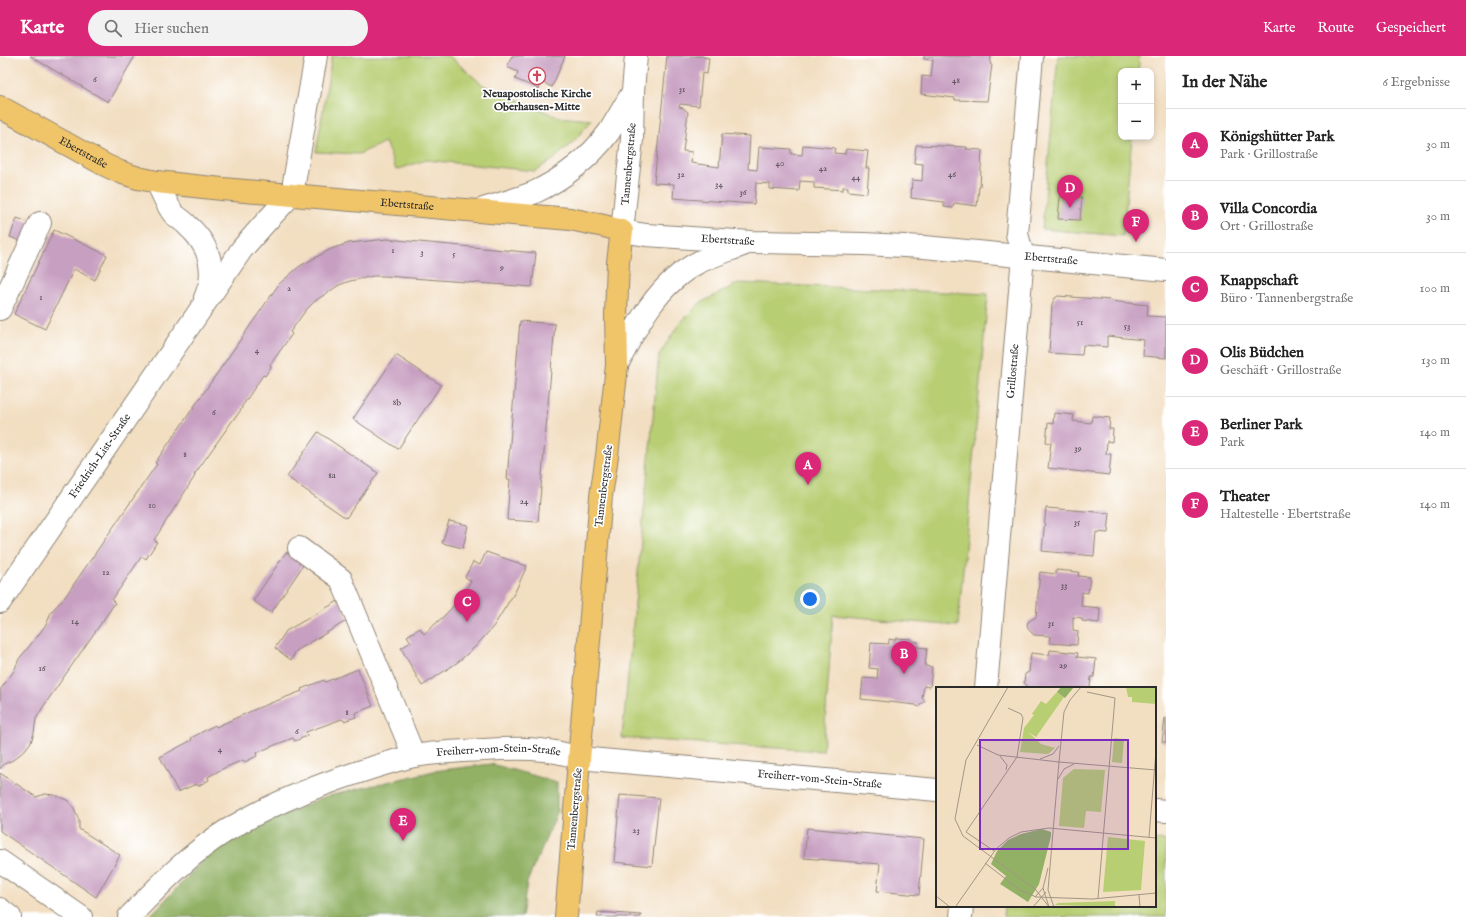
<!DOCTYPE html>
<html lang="de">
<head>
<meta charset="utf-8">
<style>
  body { margin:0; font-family:"IM FELL English",serif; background:#f2f2f2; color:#222 }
  .controls { position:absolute; right:12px; top:12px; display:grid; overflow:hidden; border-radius:8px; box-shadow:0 2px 6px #0003 }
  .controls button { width:36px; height:36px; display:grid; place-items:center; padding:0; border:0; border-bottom:1px solid #e0e0e0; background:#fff; color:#222; font:20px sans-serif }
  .you { position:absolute; left:810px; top:543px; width:14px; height:14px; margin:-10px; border:3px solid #fff; border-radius:50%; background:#1a73e8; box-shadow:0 0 0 6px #1a73e833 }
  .badge { display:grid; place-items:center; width:26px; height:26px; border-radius:50%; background:#db2777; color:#fff; font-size:13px; font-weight:700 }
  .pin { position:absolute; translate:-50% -33px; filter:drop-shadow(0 1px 2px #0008) }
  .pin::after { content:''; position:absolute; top:21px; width:14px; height:12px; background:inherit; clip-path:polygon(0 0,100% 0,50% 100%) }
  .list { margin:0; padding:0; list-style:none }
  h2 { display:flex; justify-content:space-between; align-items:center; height:52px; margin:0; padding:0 16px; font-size:17px }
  h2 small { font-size:13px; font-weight:400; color:#767676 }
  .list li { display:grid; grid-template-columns:26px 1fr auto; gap:12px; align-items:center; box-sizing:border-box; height:72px; padding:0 16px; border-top:1px solid #e0e0e0 }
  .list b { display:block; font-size:15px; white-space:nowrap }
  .list p { margin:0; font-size:13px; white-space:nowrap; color:#767676 }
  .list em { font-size:13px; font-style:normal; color:#767676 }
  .icon { flex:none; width:22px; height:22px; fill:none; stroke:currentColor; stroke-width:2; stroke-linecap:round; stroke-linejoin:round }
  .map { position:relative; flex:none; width:1166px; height:861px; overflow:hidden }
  header { display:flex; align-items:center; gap:24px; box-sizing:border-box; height:56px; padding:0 20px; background:#db2777; color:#fff }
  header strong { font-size:19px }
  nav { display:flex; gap:22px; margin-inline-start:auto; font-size:14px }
  .search { width:280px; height:36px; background:#f2f2f2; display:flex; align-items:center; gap:10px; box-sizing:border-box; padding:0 14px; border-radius:22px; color:#767676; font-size:15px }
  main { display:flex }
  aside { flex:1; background:#fff }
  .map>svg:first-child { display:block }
  .green { fill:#b8ce73; stroke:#727c4f }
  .forest { fill:#92b165; stroke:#5e6e48 }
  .building { fill:#c79fc1 }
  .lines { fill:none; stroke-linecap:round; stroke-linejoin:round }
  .minor-casing { stroke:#8e8476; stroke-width:24 }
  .major-casing { stroke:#8e8476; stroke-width:24 }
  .minor { stroke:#fff; stroke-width:22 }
  .major { stroke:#f0c469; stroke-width:22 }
  .labels { text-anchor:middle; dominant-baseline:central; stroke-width:3.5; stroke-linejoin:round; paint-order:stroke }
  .number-label { font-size:9px; fill:#524850 }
  .poi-label { font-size:11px; font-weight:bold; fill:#2b2b2b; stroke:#fff }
  .street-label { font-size:11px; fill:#2b2b2b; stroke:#fff }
  .inset-road { fill:none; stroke:#a29685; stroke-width:1 }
  .view { fill:#7b2cbf; fill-opacity:0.15; stroke:#7b2cbf; stroke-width:2 }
  .inset-edge { fill:none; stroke:#2b2b2b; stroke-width:2 }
</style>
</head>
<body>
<header>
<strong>Karte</strong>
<div class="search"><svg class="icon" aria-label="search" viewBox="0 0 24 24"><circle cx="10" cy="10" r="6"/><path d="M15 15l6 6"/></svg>Hier suchen</div>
<nav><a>Karte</a><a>Route</a><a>Gespeichert</a></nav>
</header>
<main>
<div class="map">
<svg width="1166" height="861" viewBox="0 0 1166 861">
  <rect width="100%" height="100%" fill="#fff"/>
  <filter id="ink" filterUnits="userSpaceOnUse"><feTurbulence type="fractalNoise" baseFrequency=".025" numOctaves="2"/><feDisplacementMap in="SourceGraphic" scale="8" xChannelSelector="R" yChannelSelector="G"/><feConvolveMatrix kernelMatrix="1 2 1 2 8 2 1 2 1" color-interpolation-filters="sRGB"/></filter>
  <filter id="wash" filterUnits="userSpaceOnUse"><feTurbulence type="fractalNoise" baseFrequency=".012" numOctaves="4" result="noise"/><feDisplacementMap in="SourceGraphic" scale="16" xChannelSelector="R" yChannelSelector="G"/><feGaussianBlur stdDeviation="0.9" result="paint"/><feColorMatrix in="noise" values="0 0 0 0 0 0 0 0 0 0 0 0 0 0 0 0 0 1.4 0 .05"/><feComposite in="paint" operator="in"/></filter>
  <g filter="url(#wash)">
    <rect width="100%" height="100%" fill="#f2dec1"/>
    <g class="green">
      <polygon points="332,0 449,0 483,29 558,61 592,64 573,86 554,103 535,115 426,104 396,114 385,86 359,98 316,96"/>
      <polygon points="1058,0 1140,0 1138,15 1121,15 1121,81 1132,81 1123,180 1042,173"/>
      <polygon points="739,227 988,238 958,570 833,559 823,695 622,682 659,299 679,268 700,247"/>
      <polygon points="1155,784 1166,785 1166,861 1003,861 1004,850 1155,850"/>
    </g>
    <polygon class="forest" points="491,708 557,726 557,757 527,826 522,861 149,861 218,789 324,741 434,715"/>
    <g id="blocks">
      <g class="building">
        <polygon points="30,0 135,0 108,46"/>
        <polygon points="512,0 565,0 552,31 542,26 539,33 515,23 518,16 507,11"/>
        <polygon points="667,0 703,0 703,1 709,2 707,18 702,17 699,50 680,48 679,51 683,52 688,56 683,95 692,96 691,107 719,111 722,78 750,80 748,113 757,114 759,91 791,93 791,98 802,99 803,89 835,92 834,97 845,98 846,93 868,95 866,112 869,112 867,137 848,135 848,131 843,131 843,134 814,132 814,126 800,125 799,135 770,133 770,128 756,127 754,148 673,142 674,128 654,127"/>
        <polygon points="924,0 991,0 990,8 992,9 987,45 955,44 955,42 921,38 922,20 931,21 933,4 924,3"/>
        <polygon points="916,89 967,91 966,93 982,94 980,131 979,131 977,150 954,147 953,152 944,151 944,146 911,142 912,124 922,125 923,108 914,107"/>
        <polygon points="1060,140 1082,141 1080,164 1058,163"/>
        <polygon points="17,162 31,167 23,186 10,181"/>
        <polygon points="54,174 107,199 95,224 74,213 45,273 14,258"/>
        <polygon points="387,183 536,197 532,231 385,220 373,220 350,225 339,229 315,245 306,254 290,276 292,278 270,309 271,311 265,320 263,319 241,352 242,352 236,361 235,361 194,419 195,420 154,484 157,486 146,503 142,500 112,544 115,547 43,651 36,663 34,677 31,686 24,695 13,704 4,708 0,713 0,634 14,615 19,603 39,578 47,567 51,556 65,541 157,408 155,407 279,228 300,210 331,193 349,187"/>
        <polygon points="1058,240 1111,244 1110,245 1148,249 1147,260 1166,261 1166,302 1143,300 1144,284 1107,280 1107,291 1083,289 1082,299 1049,297 1052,248 1055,242"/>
        <polygon points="520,265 555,268 538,466 507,464 510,423 507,423"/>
        <polygon points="396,299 441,329 398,393 353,363"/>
        <polygon points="1054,357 1074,359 1073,365 1091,367 1092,360 1110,362 1109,373 1113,373 1112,386 1107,385 1106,398 1111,398 1109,419 1048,412 1051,387 1046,386 1048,367 1053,368"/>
        <polygon points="318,376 378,417 346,462 287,421"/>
        <polygon points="1046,452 1110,457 1108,477 1096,476 1094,500 1042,495"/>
        <polygon points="449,465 468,469 463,492 442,487"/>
        <polygon points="286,496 304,508 271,557 253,545"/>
        <polygon points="486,496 527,510 515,536 493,571 475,591 458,606 422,630 401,592 411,586 407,580 420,572 424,578 444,560 458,545 471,525 465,521 473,506 480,509"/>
        <polygon points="1056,514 1079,516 1078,520 1090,521 1088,537 1082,536 1081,550 1100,552 1099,567 1082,565 1082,562 1073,561 1073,574 1078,575 1077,589 1049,587 1050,580 1034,579 1028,573 1027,568 1029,565 1036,561 1040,516 1056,518"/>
        <polygon points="340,544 348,564 296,595 291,604 275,592 286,575"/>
        <polygon points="896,582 912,583 912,585 918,586 917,591 927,592 925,610 932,611 930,631 924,630 922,642 925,645 918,651 916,649 861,643 863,622 877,623 878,613 869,612 871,587 889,588 889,583 895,584"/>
        <polygon points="1050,594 1078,597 1077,601 1096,603 1094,621 1091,621 1090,632 1028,632 1028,630 1024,627 1025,618 1029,616 1031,597 1049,599"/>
        <polygon points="358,613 373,650 355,657 356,661 344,665 342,663 306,676 307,680 295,685 293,682 275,689 256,697 257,700 245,706 243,704 222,713 208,721 209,724 198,730 196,728 178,736 160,701 192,684 191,682 215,669 216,671 258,652 302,635 301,633 324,624 325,626"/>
        <polygon points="1165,662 1166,662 1166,686 1162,686"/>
        <polygon points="0,717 36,741 45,738 54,739 67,744 74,752 79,764 79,773 120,799 96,841 0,775"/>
        <polygon points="620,739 659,742 652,810 614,806"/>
        <polygon points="807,772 924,783 919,839 877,835 880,808 804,802"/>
        <polygon points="598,856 641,859 641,861 597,861"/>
      </g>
    </g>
  </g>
  <g filter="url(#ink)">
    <use href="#blocks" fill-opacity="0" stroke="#8e8476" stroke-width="1"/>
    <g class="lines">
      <g class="minor-casing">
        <g id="minor">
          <path id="s1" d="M 636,0 L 633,35 L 632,83 L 622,175 L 646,179 L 751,186 L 864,188 L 924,191 L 1166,214"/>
          <path d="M 157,126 C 162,136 166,148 173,157 C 176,161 183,164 187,169 C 204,184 214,203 210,227 C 209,232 207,237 205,242"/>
          <path d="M 477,155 C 495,149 515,144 533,137 C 563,123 589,103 609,76 C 617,63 625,49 633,36"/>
          <polyline points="0,253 40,167"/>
          <path d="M 617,309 C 636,270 658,227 699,206 C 714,199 730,194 745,188"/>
          <polyline points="299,492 341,523 414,700"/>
          <path id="s2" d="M 0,546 L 242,193 L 264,168 L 292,138 L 316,0"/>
          <path id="s3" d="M 986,632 L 1023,200 L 1017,178 L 1032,0"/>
          <polyline points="1155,754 1166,755"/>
          <polyline points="0,805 81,861"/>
          <polyline points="0,853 10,861"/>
          <path id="s4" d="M 129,861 C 159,830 189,798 226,775 C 268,749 313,731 359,716 C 377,710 396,704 414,700 C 437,696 460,695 484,694 C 518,692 546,691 579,702 L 937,734"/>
          <polyline points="961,861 962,850"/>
        </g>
      </g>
      <g class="major-casing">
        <g id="major">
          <path id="s5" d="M 0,51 L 105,109 L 120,116 L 138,122 L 157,126 L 222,133 L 570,163 L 604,170 L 622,175 L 618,206 L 616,259 L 617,309 L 607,400 L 601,440 L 566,861"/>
        </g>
      </g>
      <use href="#minor" class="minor"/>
      <use href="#major" class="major"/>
    </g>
  </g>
  <defs>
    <g id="church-ring" transform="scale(0.9)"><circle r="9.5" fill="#fff" stroke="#d1495b" stroke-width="1.5"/><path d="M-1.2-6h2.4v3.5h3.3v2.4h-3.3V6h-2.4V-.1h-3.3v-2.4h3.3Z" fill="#d1495b"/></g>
  </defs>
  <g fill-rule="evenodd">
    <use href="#church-ring" x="537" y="20"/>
  </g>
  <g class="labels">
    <g class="number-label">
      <text x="95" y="23">6</text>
      <text x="956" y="24">48</text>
      <text x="682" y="33">31</text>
      <text x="780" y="107">40</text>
      <text x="823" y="112">42</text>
      <text x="681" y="118">32</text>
      <text x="952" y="118">46</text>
      <text x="856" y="121">44</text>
      <text x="719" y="128">34</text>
      <text x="743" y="136">36</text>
      <text x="393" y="194">1</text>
      <text x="422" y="196">3</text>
      <text x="454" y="198">5</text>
      <text x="502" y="211">9</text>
      <text x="289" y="232">2</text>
      <text x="41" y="241">1</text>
      <text x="1080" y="266">51</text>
      <text x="1127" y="270">53</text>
      <text x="257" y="294">4</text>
      <text x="397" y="346">8b</text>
      <text x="214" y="356">6</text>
      <text x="1078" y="392">39</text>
      <text x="185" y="398">8</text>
      <text x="332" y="419">8a</text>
      <text x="524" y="445">24</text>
      <text x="152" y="449">10</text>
      <text x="1077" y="466">35</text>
      <text x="106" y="516">12</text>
      <text x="1064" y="529">33</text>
      <text x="75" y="565">14</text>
      <text x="1051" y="567">31</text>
      <text x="1063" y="609">29</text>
      <text x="42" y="612">16</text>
      <text x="347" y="656">8</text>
      <text x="297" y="675">6</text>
      <text x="220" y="693">4</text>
      <text x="636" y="774">23</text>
    </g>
    <g class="poi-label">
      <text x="537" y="38">Neuapostolische Kirche<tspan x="537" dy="13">Oberhausen-Mitte</tspan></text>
    </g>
    <g class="street-label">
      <text stroke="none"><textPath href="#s5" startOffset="95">Ebertstraße</textPath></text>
      <text transform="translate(629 108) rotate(-85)">Tannenbergstraße</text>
      <text stroke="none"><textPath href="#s5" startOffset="426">Ebertstraße</textPath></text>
      <text stroke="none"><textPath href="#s1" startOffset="282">Ebertstraße</textPath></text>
      <text stroke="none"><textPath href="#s1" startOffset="606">Ebertstraße</textPath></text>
      <text stroke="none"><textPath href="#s3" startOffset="318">Grillostraße</textPath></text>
      <text stroke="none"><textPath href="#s2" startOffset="177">Friedrich-List-Straße</textPath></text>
      <text transform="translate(604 430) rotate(-83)">Tannenbergstraße</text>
      <text stroke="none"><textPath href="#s4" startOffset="418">Freiherr-vom-Stein-Straße</textPath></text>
      <text stroke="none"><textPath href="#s4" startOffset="741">Freiherr-vom-Stein-Straße</textPath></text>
      <text transform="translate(575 753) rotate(-85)">Tannenbergstraße</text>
    </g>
  </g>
  <g transform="translate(936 631)">
    <rect width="220" height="220" fill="#f2dec1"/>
    <path d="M 190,0 L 220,0 L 220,17 L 196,15 L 196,10 L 192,10 ZM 121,5 L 128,10 L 100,50 L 92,45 L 105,57 L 119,61 L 112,67 L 84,65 L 88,41 L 98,28 L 96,27 L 105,14 L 110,17 ZM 178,51 L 188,52 L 186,76 L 176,75 ZM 138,82 L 169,83 L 165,125 L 150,124 L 148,141 L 123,139 L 127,91 ZM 172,150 L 209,154 L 205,203 L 167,205 ZM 179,214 L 179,220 L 119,218 L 122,216 Z" fill="#b8ce73"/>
    <path d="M 125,0 L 138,0 L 129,11 L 121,5 ZM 106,142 L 115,145 L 115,149 L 103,197 L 92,215 L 64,197 L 70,189 L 55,177 L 61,164 L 72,153 L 85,147 Z" fill="#92b165"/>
    <path class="inset-road" d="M 72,0 L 30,73 L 19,132 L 27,149 L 100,203 L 113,220M 145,0 L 134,13 L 128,25 L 123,75 L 220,83M 151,5 L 179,11 L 162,211M 41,58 L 62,68 L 123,75 L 112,203 L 118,220M 64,69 L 71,78 L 70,83M 104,72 L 117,67 L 123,59M 122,92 L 128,82 L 138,77M 213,150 L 220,64M 58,164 L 30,145 L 81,70 L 87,31 L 85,27 L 72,21M 49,176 L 84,203 L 100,210 L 157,212 L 220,206M 112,181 L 107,201 L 113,220M 203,208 L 204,220M 0,209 L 14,220M 99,210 L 107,201M 20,219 L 60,162 L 73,151 L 85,145 L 113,141 L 220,151M 97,220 L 110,205"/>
    <path class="view" d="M 44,53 L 192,53 L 192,162 L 44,162 Z"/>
    <rect width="220" height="220" class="inset-edge"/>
  </g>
</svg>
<div class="controls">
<button>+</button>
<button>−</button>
</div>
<div class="you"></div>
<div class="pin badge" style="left:808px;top:429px">A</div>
<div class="pin badge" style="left:904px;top:618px">B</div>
<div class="pin badge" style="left:467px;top:566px">C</div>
<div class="pin badge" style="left:1070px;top:152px">D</div>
<div class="pin badge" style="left:403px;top:785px">E</div>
<div class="pin badge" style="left:1136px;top:186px">F</div>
</div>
<aside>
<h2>In der Nähe<small>6 Ergebnisse</small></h2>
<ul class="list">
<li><span class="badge">A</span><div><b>Königshütter Park</b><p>Park · Grillostraße</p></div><em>30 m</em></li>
<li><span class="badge">B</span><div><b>Villa Concordia</b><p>Ort · Grillostraße</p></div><em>30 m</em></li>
<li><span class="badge">C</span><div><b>Knappschaft</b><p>Büro · Tannenbergstraße</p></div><em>100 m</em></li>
<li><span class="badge">D</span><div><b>Olis Büdchen</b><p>Geschäft · Grillostraße</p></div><em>130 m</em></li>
<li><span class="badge">E</span><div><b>Berliner Park</b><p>Park</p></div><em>140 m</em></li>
<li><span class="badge">F</span><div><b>Theater</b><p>Haltestelle · Ebertstraße</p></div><em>140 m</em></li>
</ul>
</aside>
</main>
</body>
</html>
